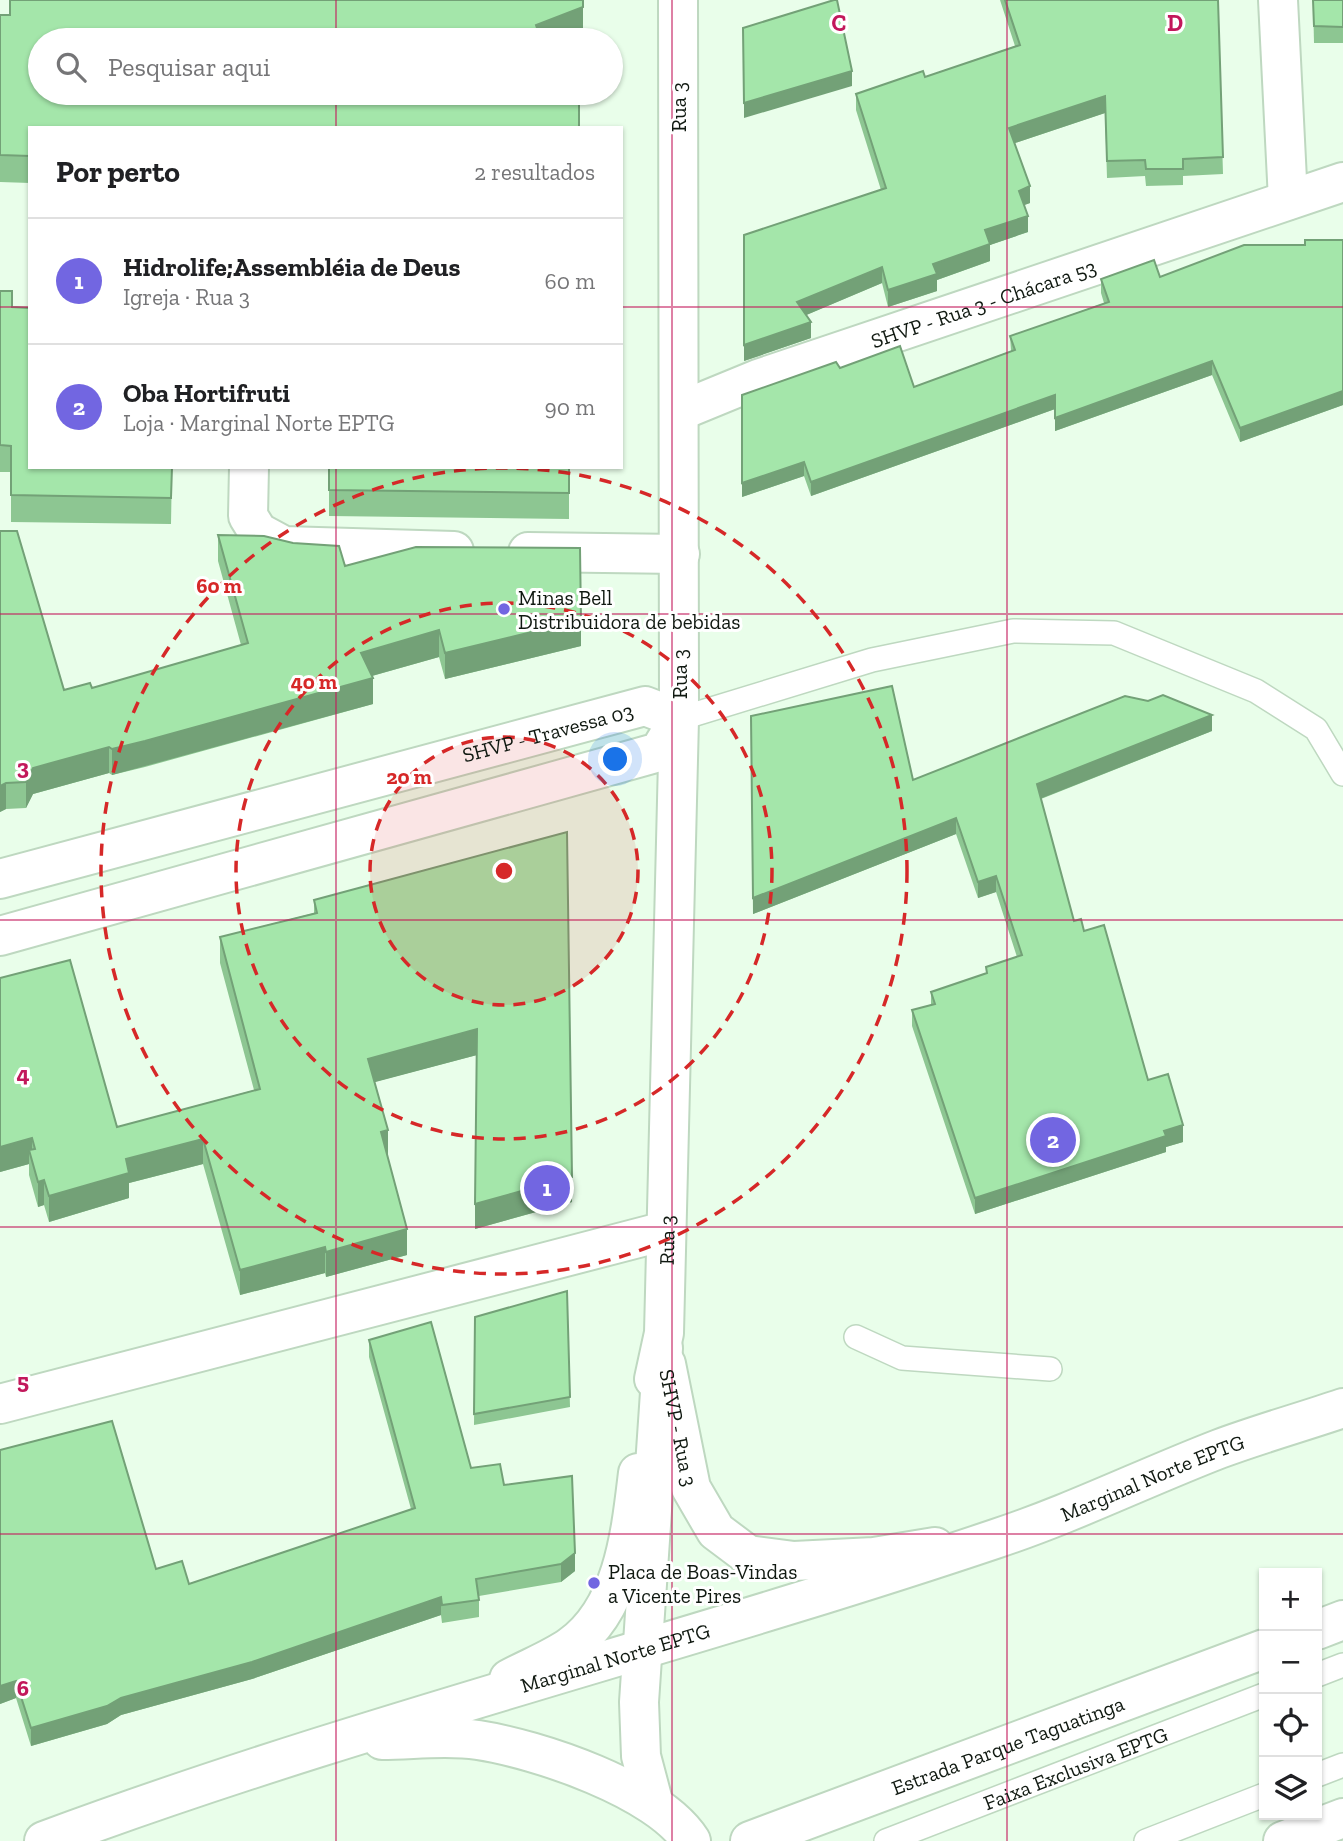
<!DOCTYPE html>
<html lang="pt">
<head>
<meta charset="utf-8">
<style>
  body { margin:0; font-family:"Zilla Slab",serif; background:#f2f2f2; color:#202124 }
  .controls { position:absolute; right:21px; bottom:21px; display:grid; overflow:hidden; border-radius:0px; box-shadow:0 2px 5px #0004 }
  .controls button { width:63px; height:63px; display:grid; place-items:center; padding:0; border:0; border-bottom:2px solid #e0e0e0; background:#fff; color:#202124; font:35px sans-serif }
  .you { position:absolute; left:616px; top:760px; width:24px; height:24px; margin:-18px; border:5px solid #fff; border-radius:50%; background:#1a73e8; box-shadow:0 0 0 10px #1a73e833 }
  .badge { display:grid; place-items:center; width:46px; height:46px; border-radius:50%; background:#7266e1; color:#fff; font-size:23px; font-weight:700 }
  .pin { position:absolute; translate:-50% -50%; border:4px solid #fff; box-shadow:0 2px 7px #0006 }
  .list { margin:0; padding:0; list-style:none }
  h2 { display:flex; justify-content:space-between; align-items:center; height:91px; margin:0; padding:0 28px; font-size:30px }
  h2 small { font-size:23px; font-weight:400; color:#757577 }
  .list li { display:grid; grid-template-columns:46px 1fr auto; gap:21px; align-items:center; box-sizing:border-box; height:126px; padding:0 28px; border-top:2px solid #e0e0e0 }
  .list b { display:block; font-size:26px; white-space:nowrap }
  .list p { margin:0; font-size:23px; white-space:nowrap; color:#757577 }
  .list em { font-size:23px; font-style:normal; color:#757577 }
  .icon { flex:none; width:38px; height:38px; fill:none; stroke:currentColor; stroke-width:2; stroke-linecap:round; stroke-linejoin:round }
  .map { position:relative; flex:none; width:1343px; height:1841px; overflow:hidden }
  .search { position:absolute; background:#fff; box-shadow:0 2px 5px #0004; left:28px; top:28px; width:595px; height:77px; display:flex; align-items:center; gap:18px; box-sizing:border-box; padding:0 24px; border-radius:38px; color:#757577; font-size:26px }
  .panel { position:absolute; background:#fff; box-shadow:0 2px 5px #0004; left:28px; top:126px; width:595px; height:343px; border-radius:0px }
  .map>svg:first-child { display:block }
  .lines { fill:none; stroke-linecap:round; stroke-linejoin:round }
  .service-casing { stroke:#bed8c0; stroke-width:26 }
  .minor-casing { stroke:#bed8c0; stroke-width:42 }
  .tertiary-casing { stroke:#bed8c0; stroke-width:42 }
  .secondary-casing { stroke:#bed8c0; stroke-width:42 }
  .primary-casing { stroke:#bed8c0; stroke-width:42 }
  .motorway-casing { stroke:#bed8c0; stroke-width:42 }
  .service { stroke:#fff; stroke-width:23 }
  .minor { stroke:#fff; stroke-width:38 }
  .tertiary { stroke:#fff; stroke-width:38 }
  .secondary { stroke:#fff; stroke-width:38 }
  .primary { stroke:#fff; stroke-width:38 }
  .motorway { stroke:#fff; stroke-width:38 }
  .wall { fill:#8dc692 }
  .shaded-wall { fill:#73a177 }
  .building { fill:#a4e6aa; stroke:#73a177; stroke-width:2 }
  .grid { fill:none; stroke:#c2185b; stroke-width:2; stroke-opacity:0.55 }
  .ring { fill:none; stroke:#d62828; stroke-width:3.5; stroke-dasharray:12 9 }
  .poi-dot { fill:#7266e1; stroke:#fff; stroke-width:2.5 }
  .labels { text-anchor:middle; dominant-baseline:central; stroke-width:6; stroke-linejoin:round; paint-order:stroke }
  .street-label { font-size:21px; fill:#101911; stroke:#fff }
  .poi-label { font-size:21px; fill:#101911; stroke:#fff; text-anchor:start }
  .grid-label { font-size:23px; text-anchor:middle; font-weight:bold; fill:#c2185b; stroke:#fff; stroke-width:6; stroke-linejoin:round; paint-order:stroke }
  .centre { fill:#d62828; stroke:#fff; stroke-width:3.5 }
  .ring-label { font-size:21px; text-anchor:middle; font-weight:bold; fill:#d62828; stroke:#fff; stroke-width:6; stroke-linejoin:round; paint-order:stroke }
</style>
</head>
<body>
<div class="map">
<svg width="1343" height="1841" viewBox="0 0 1343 1841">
  <rect width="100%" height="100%" fill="#e9feea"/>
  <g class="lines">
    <g class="service-casing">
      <g id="service">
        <polyline points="679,719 872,660 1013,631 1114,633 1256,691 1316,729 1343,774"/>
        <polyline points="856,1337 902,1358 1050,1369"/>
        <polyline points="1317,1675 1343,1665"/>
        <polyline points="1317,1775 1343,1765"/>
        <path id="s1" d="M 886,1841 L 1264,1695"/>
        <polyline points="1146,1841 1264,1795"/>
      </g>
    </g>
    <g class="minor-casing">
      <g id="minor">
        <polyline points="1278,0 1288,200"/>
        <path id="s2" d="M 680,411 L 758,379 L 1343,182"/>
        <polyline points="249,467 248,516 258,532 284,546 454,551"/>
        <polyline points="528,552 680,554"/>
        <polyline points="0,1404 665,1231"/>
      </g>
    </g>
    <g class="tertiary-casing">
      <g id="tertiary">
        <path id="s3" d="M 0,879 L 645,706 L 679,719 L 659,752 L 0,936"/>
      </g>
    </g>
    <g class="secondary-casing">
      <g id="secondary">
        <path id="s4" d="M 666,1364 L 691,1488 L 716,1531 L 748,1555 L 794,1561 L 874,1557 L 935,1547"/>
        <path id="s5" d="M 654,1379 L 664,1333 L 679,719 L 678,0"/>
        <path d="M 509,1679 C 529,1668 553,1659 571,1646 C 624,1608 631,1531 638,1473"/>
      </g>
    </g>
    <g class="primary-casing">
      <g id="primary">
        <path d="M 382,1740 C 412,1740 447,1735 478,1740 C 537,1749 658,1789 691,1841"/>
        <polyline points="654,1805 641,1756 639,1702 663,1348"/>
        <path id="s6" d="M 44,1841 C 356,1725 680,1645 995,1539 C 1071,1514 1144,1478 1219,1449 C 1259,1434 1302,1422 1343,1408"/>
      </g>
    </g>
    <g class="motorway-casing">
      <g id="motorway">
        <polyline points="1317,1630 1343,1620"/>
        <path id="s7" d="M 750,1841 L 1264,1649"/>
        <polyline points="1283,1841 1343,1818"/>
      </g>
    </g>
    <use href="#service" class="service"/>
    <use href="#minor" class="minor"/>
    <use href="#tertiary" class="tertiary"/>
    <use href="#secondary" class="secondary"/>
    <use href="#primary" class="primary"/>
    <use href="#motorway" class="motorway"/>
  </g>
  <g class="wall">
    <polygon points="1000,0 1218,0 1223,174 1183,176 1183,185 1146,186 1145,176 1107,178 1105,113 1015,143 1030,203 1024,205 1028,232 990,245 990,261 937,280 937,291 888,307 882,283 806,315 811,338 744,361 881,190 856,110 856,94 925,77 1015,46"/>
    <polygon points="1313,0 1343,0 1343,43 1314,43"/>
    <polygon points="0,15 583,33 565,40 40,40 30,128 30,183 0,182"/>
    <polygon points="1343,240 1343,405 1240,442 1212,375 1055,431 1055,409 811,496 804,476 742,497 840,368 914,387 1011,351 1010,336 1104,303 1101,293 1101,279 1160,277 1305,245"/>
    <polygon points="0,291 12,307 172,467 171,524 11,522 11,472 0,472"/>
    <polygon points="329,467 569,467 569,519 329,516"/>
    <polygon points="0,531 64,690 92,688 241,645 218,561 218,535 345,566 581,646 445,679 439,657 372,676 373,704 145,767 112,775 109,773 33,794 26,808 6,809 0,812"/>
    <polygon points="751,716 913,780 1212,731 1041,799 1074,921 1084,931 1148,1080 1183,1142 1166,1147 1166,1152 975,1214 912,1026 912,1010 931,1005 931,992 986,974 986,967 1017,957 996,892 978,898 956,834 753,914"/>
    <polygon points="567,832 572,1202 475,1229 477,1055 374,1082 387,1156 407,1255 326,1277 325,1273 240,1295 203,1164 129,1183 129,1198 49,1222 44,1205 38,1207 29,1175 29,1164 0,1172 0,978 117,1127 254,1090 220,963 220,937 314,913 314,900"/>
    <polygon points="567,1291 570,1407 474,1425 475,1317"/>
    <polygon points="369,1340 471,1468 504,1485 575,1571 561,1582 479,1596 479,1617 442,1623 441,1615 252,1679 121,1715 107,1724 31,1746 16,1698 0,1704 0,1450 156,1569 189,1584 411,1509 369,1357"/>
  </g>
  <g class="shaded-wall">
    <polygon points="583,7 583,33 565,40 536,40 536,25"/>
    <polygon points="852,71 852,86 744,118 744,103"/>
    <polygon points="1105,96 1105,113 1009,145 1009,128"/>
    <polygon points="1030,186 1030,203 1019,207 1019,191"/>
    <polygon points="1028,216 1028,232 990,245 990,261 937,280 937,291 888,307 888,290 933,264 985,230"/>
    <polygon points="882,267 882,283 797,319 797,302"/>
    <polygon points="811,322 811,338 744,361 744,345"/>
    <polygon points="1212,361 1212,375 1055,431 1055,418"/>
    <polygon points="1343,391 1343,405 1240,442 1240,428"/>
    <polygon points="1055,395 1055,409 811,496 811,482"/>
    <polygon points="804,462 804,476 742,497 742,483"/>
    <polygon points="581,620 581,646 445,679 445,653"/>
    <polygon points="439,630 439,657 361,679 361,653"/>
    <polygon points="373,678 373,704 112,775 112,749"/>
    <polygon points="1212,715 1212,731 1037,800 1037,784"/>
    <polygon points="109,747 109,773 33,794 26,808 26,782 33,768"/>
    <polygon points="6,783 6,809 0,812 0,786"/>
    <polygon points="956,818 956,834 753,914 753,898"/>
    <polygon points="996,876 996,892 978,898 978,882"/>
    <polygon points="477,1029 477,1055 368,1084 368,1059"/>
    <polygon points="1183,1125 1183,1142 1166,1147 1166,1152 975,1214 975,1198"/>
    <polygon points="388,1130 388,1156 381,1158 381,1132"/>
    <polygon points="32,1138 32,1158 29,1150 29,1164 0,1172 0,1147"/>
    <polygon points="203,1139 203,1164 129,1183 129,1198 49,1222 49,1196 126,1159"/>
    <polygon points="572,1177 572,1202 475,1229 475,1204"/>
    <polygon points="44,1180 44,1205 38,1207 38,1182"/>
    <polygon points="407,1229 407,1255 326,1277 326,1252"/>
    <polygon points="325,1247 325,1273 240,1295 240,1270"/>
    <polygon points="575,1553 575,1571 561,1582 561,1564"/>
    <polygon points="441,1597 441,1615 252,1679 121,1715 107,1724 31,1746 31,1728 121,1698"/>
    <polygon points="16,1681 16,1698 0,1704 0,1686"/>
  </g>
  <g class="building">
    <polygon points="10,0 583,0 583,7 536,25 541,40 40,40 40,93 579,93 579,128 30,128 30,156 0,155 0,15 10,15"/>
    <polygon points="834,0 837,0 852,71 744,103 743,28"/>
    <polygon points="1005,0 1218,0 1223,157 1183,159 1183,169 1146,169 1145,160 1107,161 1105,96 1009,128 1030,186 1019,191 1028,216 985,230 990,244 933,264 937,274 888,290 882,267 797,302 811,322 744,345 744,235 886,188 856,94 923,71 925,77 1020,45"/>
    <polygon points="1313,0 1343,0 1343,27 1314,26"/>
    <polygon points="1305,240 1343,240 1343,391 1240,428 1212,361 1055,418 1055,395 811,482 804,462 742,483 742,395 836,362 840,368 900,346 914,387 1015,350 1010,336 1109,302 1101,279 1154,260 1160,277 1244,245 1305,245"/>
    <polygon points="0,291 12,291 12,307 30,308 30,467 172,467 171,498 11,495 11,446 0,445"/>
    <polygon points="329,467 569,467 569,493 329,490"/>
    <polygon points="0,531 17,531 64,690 90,683 92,688 248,643 218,535 264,536 293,543 339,546 345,566 416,547 580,548 581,620 445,653 439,630 361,653 373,678 145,741 112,749 109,747 33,768 26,782 6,783 0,786"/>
    <polygon points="892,686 913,780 1125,696 1148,701 1163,695 1212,715 1037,784 1074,921 1081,919 1084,931 1104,925 1148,1080 1168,1074 1183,1125 1164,1131 1166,1136 975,1198 912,1010 935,1004 931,992 987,973 986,967 1022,955 996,876 978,882 956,818 753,898 751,716"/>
    <polygon points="567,832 572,1177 475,1204 477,1029 368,1059 388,1130 381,1132 407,1229 326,1252 325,1247 240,1270 203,1139 126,1159 129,1173 49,1196 44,1180 38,1182 29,1150 35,1149 32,1138 0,1147 0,978 70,960 117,1127 260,1089 220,937 317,913 314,900"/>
    <polygon points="567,1291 570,1397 474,1414 475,1317"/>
    <polygon points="431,1322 471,1468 500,1464 504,1485 572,1476 575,1553 561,1564 476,1579 479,1600 442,1605 441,1597 252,1662 121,1698 107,1706 31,1728 16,1681 0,1686 0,1450 112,1421 156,1569 182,1561 189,1584 415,1508 369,1340"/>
  </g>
  <path class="grid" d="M 336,0 L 336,40M 672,0 L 672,1841M 1007,0 L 1007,1841M 336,93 L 336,128M 0,307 L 30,307M 621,307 L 1343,307M 336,467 L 336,1841M 0,614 L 1343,614M 0,920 L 1343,920M 0,1227 L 1343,1227M 0,1534 L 1343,1534"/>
  <circle cx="504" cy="871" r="134" fill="#d62828" fill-opacity=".12"/>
  <g class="ring">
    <circle cx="504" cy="871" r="134"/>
    <circle cx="504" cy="871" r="268"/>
    <circle cx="504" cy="871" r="403"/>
  </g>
  <g class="poi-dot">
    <circle cx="504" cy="609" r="7"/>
    <circle cx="594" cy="1583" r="7"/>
  </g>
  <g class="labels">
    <g class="street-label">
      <text transform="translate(678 107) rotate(-90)">Rua 3</text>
      <text stroke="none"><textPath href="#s2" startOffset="322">SHVP - Rua 3 - Chácara 53</textPath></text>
      <text transform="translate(679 674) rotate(-90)">Rua 3</text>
      <text stroke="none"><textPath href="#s3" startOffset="567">SHVP - Travessa 03</textPath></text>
      <text stroke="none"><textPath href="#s5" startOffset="140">Rua 3</textPath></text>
      <text stroke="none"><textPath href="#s4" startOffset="65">SHVP - Rua 3</textPath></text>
      <text stroke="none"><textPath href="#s6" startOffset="1167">Marginal Norte EPTG</textPath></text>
      <text stroke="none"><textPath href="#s6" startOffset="600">Marginal Norte EPTG</textPath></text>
      <text stroke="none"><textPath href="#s7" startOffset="275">Estrada Parque Taguatinga</textPath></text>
      <text stroke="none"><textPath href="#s1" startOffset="203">Faixa Exclusiva EPTG</textPath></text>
    </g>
    <g class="poi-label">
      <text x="518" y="597">Minas Bell<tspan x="518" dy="24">Distribuidora de bebidas</tspan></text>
      <text x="608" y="1571">Placa de Boas-Vindas<tspan x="608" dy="24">a Vicente Pires</tspan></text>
    </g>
  </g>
  <g class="grid-label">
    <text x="839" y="31">C</text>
    <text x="1175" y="31">D</text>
    <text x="23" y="775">3</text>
    <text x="23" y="1082">4</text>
    <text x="23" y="1389">5</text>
    <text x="23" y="1696">6</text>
  </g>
  <circle cx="504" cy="871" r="10" class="centre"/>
  <g class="ring-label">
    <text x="219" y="593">60 m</text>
    <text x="314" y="689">40 m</text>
    <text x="409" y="784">20 m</text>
  </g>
</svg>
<div class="controls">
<button>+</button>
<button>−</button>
<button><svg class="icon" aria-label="locate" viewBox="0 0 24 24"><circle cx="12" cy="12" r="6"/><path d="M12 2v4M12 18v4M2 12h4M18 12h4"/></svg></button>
<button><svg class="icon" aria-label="layers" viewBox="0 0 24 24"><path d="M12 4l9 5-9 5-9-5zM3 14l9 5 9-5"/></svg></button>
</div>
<div class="you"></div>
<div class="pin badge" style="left:547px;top:1188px">1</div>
<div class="pin badge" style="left:1053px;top:1140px">2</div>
<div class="search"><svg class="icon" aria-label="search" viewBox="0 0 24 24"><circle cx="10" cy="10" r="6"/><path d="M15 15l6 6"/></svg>Pesquisar aqui</div>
<section class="panel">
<h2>Por perto<small>2 resultados</small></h2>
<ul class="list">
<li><span class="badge">1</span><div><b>Hidrolife;Assembléia de Deus</b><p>Igreja · Rua 3</p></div><em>60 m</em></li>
<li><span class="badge">2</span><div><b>Oba Hortifruti</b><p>Loja · Marginal Norte EPTG</p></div><em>90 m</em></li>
</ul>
</section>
</div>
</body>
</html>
